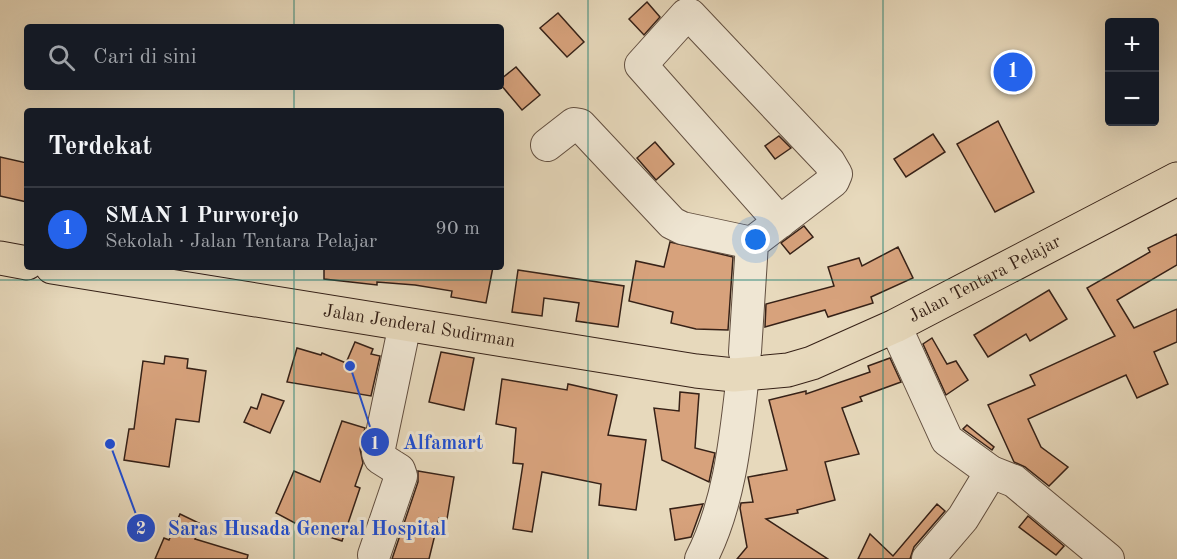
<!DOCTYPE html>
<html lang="id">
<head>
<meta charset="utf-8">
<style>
  body { margin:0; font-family:"Old Standard TT",serif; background:#20242c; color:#f1f3f6 }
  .controls { position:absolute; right:18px; top:18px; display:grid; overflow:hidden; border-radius:6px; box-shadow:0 6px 24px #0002 }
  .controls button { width:54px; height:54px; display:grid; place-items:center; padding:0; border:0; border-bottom:2px solid #363941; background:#171b24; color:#f1f3f6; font:30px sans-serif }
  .you { position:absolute; left:756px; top:240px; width:21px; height:21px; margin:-15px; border:4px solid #fff; border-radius:50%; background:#1a73e8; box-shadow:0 0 0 9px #1a73e833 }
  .badge { display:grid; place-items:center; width:39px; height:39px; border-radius:50%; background:#2563eb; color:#fff; font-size:20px; font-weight:700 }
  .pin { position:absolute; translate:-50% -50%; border:3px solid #fff; box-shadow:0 2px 6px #0006 }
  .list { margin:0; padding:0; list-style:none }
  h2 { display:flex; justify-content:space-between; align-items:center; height:78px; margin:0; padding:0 24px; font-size:26px }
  h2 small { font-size:20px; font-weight:400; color:#9ea1a6 }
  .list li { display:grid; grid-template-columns:39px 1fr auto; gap:18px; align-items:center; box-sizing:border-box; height:84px; padding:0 24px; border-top:2px solid #363941 }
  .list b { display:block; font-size:22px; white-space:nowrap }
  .list p { margin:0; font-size:20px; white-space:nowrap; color:#9ea1a6 }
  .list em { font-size:20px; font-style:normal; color:#9ea1a6 }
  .icon { flex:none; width:33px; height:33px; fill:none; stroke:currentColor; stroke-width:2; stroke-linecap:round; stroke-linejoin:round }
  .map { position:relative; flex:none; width:1177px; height:559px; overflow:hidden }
  .search { position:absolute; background:#171b24; box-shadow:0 6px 24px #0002; left:24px; top:24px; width:480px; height:66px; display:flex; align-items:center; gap:15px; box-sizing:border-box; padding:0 21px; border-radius:6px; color:#9ea1a6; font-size:22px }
  .panel { position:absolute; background:#171b24; box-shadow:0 6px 24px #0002; left:24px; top:108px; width:480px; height:162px; border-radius:6px }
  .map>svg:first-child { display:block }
  .building { fill:#d7a27c; stroke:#362117; stroke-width:1.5 }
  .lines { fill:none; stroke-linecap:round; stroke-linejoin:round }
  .minor-casing { stroke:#624f40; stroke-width:34 }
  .major-casing { stroke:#362117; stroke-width:35 }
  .minor { stroke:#efe6d3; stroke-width:32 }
  .major { stroke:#e7d9bc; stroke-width:33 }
  .grid { fill:none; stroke:#0f766e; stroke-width:1.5; stroke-opacity:0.55 }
  .labels { text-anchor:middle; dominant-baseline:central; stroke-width:6; stroke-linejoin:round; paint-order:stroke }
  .street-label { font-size:18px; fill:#362117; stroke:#efe6d3 }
  .leader { fill:none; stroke:#1d4ed8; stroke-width:2 }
  .callout-dot { fill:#1d4ed8; stroke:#efe6d3; stroke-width:2 }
  .mark-label { font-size:18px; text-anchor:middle; font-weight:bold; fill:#fff }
  .callout-label { font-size:20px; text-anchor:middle; font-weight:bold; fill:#1d4ed8; stroke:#efe6d3; stroke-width:6; stroke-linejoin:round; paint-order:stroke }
</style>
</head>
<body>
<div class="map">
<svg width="1177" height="559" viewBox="0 0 1177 559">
  <rect width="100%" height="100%" fill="#e7d9bc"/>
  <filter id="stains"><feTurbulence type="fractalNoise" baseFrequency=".00333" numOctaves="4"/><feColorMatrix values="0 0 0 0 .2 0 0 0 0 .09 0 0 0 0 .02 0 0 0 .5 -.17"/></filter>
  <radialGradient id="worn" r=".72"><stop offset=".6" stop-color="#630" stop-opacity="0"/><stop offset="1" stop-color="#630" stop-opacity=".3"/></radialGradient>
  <g class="building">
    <polygon points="647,2 660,17 644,35 629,19"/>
    <polygon points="558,13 584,42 567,57 540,28"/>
    <polygon points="516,67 540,95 522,110 501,85 501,79"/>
    <polygon points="998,121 1034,192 995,212 957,144"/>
    <polygon points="933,134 945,152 906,177 894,159"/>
    <polygon points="779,136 791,148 775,159 765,146"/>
    <polygon points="655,142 674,164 656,180 637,158"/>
    <polygon points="0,157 27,163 27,202 0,196"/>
    <polygon points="804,226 813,237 790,254 781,243"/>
    <polygon points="1177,234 1177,265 1117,300 1134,328 1177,309 1177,342 1154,352 1168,384 1137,398 1126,375 1028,419 1041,447 1068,467 1049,486 1025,467 1014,462 988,405 1035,385 1030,375 1115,336 1087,288 1150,252 1148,248"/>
    <polygon points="670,242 733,257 728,330 696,329 671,323 673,312 629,301 636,261 664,267"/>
    <polygon points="898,247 913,278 871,297 873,303 828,317 825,310 765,327 766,304 834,286 828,267 859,258 862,266"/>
    <polygon points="324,267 493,267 486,303 451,297 452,291 415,285 377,282 377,285 324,279"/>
    <polygon points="518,270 624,286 618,327 576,321 579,303 544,298 542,316 512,312"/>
    <polygon points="1049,290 1067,319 1030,341 1026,334 988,357 974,335"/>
    <polygon points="932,338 947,364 956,361 968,380 946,395 923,344"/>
    <polygon points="355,342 373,349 371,354 380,356 371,396 287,382 297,348 321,355 322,353 346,363"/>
    <polygon points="441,352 474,358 464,410 429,402"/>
    <polygon points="165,356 188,359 187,368 206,371 199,422 176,419 169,467 124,460 129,429 134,429 143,361 164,364"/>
    <polygon points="890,358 901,382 860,397 862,401 842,408 859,454 825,462 835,500 797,510 798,513 766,519 828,559 737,559 747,547 740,508 741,503 753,502 748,477 787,470 769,400 806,391 806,394 870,372 868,366"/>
    <polygon points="502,379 567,390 568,384 617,395 608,435 646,440 636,510 599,505 601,484 542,472 532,532 513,529 523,464 513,463 516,428 496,424"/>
    <polygon points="680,392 699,394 695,448 715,453 709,482 662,460 654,408 679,411"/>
    <polygon points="262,394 284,401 270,433 244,422 251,407 257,409"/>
    <polygon points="342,421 365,428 360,449 363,463 355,486 360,488 342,541 308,530 276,513 294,471 320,482"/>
    <polygon points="967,425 994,447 992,450 963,429"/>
    <polygon points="418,471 454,477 447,519 439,518 429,559 392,559 418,482"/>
    <polygon points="703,504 691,537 675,540 670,509"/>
    <polygon points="937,504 945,511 914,547 910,559 858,559 870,534 893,556"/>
    <polygon points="180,514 201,524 195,539 248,555 247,559 155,559 164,538 169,540"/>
    <polygon points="1028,516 1064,546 1056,555 1019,527"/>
  </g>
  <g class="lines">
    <g class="minor-casing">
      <g id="minor">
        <polyline points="547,145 574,124 580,125 672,223 682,228 752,243"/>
        <polyline points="895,326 947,440 991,472 1014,481 1108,559"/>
        <polyline points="745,352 752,243 833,181 836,174 829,162 690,15 686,15 641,65 780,222"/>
        <polyline points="374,555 401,476 399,470 380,458 378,453 405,324"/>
        <path d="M 701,559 C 730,503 736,436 743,374"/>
        <polyline points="928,559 963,518 991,472"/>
      </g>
    </g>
    <g class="major-casing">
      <g id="major">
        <polyline points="0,258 27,263"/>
        <path id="s1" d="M 52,267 L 696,371 L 734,375 L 788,370 L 812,363 L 895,326 L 1177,179"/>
      </g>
    </g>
    <use href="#minor" class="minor"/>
    <use href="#major" class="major"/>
  </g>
  <path class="grid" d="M 294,0 L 294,27M 588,0 L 588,559M 883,0 L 883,559M 294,87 L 294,111M 294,267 L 294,559M 0,280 L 1177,280"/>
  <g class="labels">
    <g class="street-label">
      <text stroke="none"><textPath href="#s1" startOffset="962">Jalan Tentara Pelajar</textPath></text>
      <text stroke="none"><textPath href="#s1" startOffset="372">Jalan Jenderal Sudirman</textPath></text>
    </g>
  </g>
  <path class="leader" d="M350 366L375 442M110 444L141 528"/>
  <g class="callout-dot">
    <circle cx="350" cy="366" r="6"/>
    <circle cx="110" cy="444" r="6"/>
    <circle cx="375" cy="442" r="15"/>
    <circle cx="141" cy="528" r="15"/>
  </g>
  <g class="mark-label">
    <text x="375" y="449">1</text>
    <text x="141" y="534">2</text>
  </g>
  <g class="callout-label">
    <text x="443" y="449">Alfamart</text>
    <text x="307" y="535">Saras Husada General Hospital</text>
  </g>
  <rect width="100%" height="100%" filter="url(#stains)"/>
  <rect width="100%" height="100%" fill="url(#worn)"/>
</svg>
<div class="controls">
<button>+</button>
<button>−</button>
</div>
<div class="you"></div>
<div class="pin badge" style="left:1013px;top:72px">1</div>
<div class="search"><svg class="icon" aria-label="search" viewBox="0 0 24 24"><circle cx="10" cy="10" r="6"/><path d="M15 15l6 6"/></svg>Cari di sini</div>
<section class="panel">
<h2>Terdekat<small></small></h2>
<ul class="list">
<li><span class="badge">1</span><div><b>SMAN 1 Purworejo</b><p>Sekolah · Jalan Tentara Pelajar</p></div><em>90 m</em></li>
</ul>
</section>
</div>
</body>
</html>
